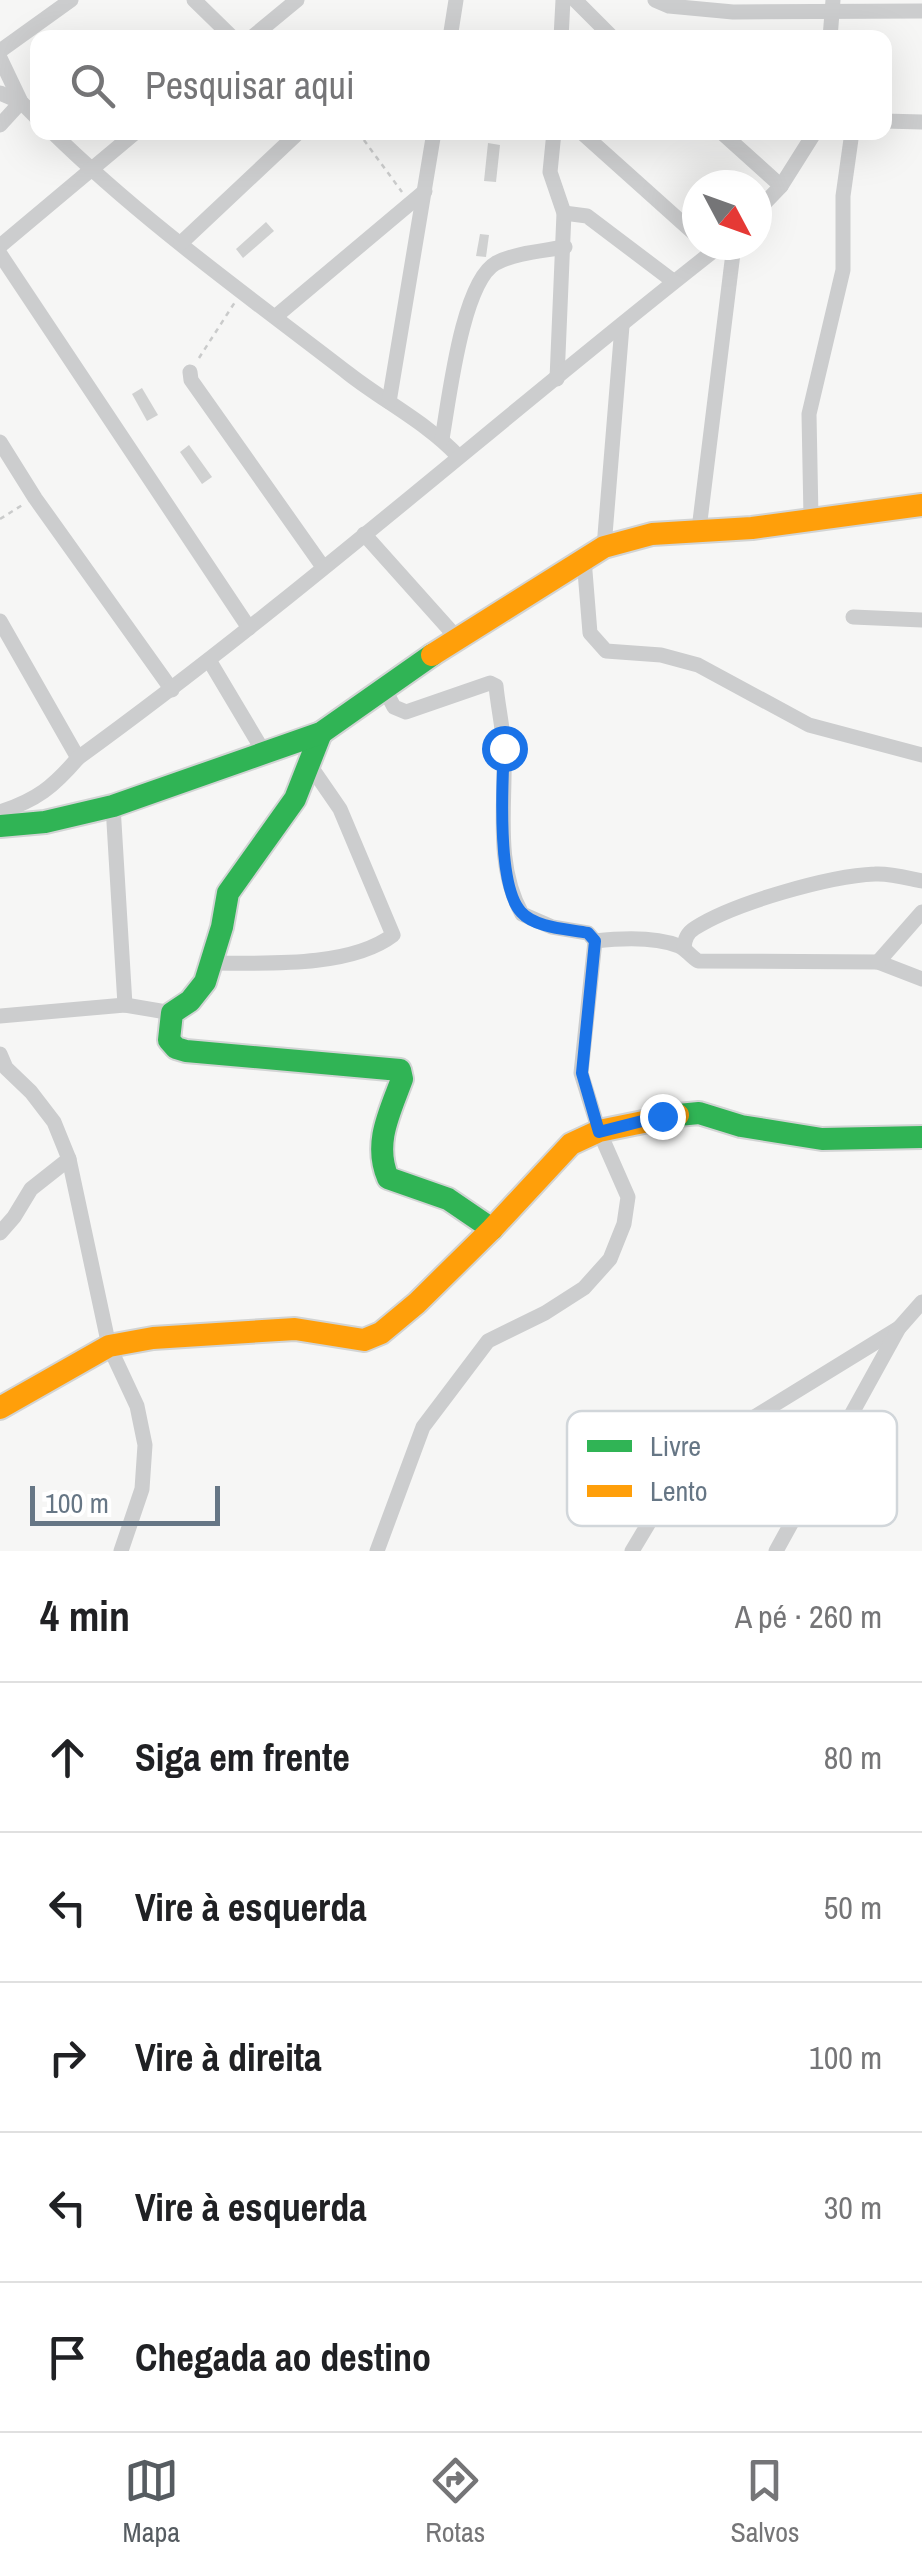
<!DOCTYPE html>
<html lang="pt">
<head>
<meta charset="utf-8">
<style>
  body { margin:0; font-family:"Archivo Narrow",sans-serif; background:#f2f2f2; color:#202124 }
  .compass { position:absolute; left:682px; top:170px; width:90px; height:90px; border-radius:50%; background:#fff; box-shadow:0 10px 40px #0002; rotate:131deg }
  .scale { position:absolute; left:30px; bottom:25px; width:190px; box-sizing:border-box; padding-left:10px; border:5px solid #667685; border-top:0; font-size:28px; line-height:35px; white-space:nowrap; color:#667685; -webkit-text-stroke:8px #fff; paint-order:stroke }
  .stop { position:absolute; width:30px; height:30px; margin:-22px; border:8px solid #1a73e8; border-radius:50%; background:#fff }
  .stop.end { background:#1a73e8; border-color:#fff; box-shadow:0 2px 10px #0008 }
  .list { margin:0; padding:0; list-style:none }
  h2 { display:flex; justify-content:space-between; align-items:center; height:130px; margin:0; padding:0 40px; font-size:42px }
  h2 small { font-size:32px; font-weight:400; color:#757577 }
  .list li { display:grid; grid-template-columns:65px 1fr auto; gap:30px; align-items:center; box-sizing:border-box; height:150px; padding:0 40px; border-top:2px solid #e0e0e0 }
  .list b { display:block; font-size:38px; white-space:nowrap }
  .list em { font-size:32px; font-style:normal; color:#757577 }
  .icon { flex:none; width:55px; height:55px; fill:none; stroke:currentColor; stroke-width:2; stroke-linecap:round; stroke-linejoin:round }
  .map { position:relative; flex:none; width:922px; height:1551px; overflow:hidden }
  .search { position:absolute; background:#fff; box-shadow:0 10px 40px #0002; left:30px; right:30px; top:30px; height:110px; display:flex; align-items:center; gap:25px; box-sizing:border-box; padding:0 35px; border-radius:20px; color:#757577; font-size:38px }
  .sheet { height:880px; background:#fff }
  nav { display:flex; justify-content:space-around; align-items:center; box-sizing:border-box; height:140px; border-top:2px solid #e0e0e0; background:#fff; font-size:28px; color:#757577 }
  nav a { display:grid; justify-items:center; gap:5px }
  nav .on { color:#565c61 }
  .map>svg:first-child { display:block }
  .building { fill:#d0d1d1 }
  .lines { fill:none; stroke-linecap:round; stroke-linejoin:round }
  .fast-casing { stroke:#d2d4d4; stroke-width:26 }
  .slow-casing { stroke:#d2d4d4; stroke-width:26 }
  .path { stroke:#cacbcb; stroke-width:2.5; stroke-dasharray:5 5; stroke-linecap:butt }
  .street { stroke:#cccdce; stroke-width:15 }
  .fast { stroke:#30b455; stroke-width:22 }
  .slow { stroke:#ff9f0a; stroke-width:22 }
  .route { stroke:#1a73e8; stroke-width:12 }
  .key { fill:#fff; stroke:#d1d6da; stroke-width:2.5 }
  .key-label { font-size:28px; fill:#667685 }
</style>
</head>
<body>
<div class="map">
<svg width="922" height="1551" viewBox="0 0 922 1551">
  <rect width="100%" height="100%" fill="#f6f6f5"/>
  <g class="building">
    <polygon points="488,143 500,145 496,182 484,181"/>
    <polygon points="266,222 274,231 243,258 236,249"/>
    <polygon points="480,234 489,235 486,257 476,256"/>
    <polygon points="142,388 158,415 147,421 132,394"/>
    <polygon points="189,445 212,477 202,484 180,452"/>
  </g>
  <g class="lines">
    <g class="fast-casing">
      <g id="fast">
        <path d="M 321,733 L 295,799 L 228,893 L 222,927 L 205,982 L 190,1001 L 172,1013 L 169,1040 L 176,1048 L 186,1051 L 400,1070 L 402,1079 C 390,1112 373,1143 388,1178 L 448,1199 L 492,1229"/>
        <polyline points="0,826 45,822 113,806 321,733 432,655"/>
        <polyline points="678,1115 699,1113 741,1126 822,1139 922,1137"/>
      </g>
    </g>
    <g class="slow-casing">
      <g id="slow">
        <polyline points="432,655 604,547 652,534 752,528 922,505"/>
        <polyline points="0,1408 109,1346 153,1338 295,1329 364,1340 381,1333 417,1303 492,1229 571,1144 599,1131 678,1115"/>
      </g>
    </g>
    <g class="path">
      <polyline points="358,132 402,192"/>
      <polyline points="199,358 235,302"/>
      <polyline points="0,519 24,504"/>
    </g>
    <g class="street">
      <polyline points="194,0 233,38"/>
      <polyline points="575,0 613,38"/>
      <polyline points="655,0 669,6 733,12 922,11"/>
      <polyline points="251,38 297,0"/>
      <polyline points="450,38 456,0"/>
      <polyline points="561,38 563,0"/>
      <polyline points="830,38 833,0"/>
      <polyline points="0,51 71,0"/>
      <polyline points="0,58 21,102 38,119"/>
      <polyline points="0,93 21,102 0,125"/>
      <polyline points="884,121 922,122"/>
      <path d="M 52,132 C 143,221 248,296 349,374 C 385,402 427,423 458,456"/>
      <polyline points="554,132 550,172 564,213 557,379"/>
      <polyline points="581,132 697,236"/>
      <polyline points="721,132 781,186"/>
      <polyline points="757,211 781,186 815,132"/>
      <polyline points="564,213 587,216 673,281"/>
      <polyline points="181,243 299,132"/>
      <polyline points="0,246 136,132"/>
      <polyline points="0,254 249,628"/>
      <polyline points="275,317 425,191"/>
      <polyline points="190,372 191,380 323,567"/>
      <polyline points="389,402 434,132"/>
      <path d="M 442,439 C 449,400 462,282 496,263 C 515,253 543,251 565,247"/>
      <polyline points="0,442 35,498 172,690"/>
      <polyline points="811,518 809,414 843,270 843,196 852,132"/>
      <polyline points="699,529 734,245"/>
      <polyline points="364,534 457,638"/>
      <polyline points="604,547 622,326"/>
      <polyline points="584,559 590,633 606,651 661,655 698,665 809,725 922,755"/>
      <polyline points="853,617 922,620"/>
      <polyline points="0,621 78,758"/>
      <polyline points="209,660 265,754"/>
      <path d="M 384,688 L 394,707 L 406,712 L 490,683 L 496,686 C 498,707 503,728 504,749 C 506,804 494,864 522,914 L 552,927 L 588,933 L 595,941 C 621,938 654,936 679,946 C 686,949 690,956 698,961 L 878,962 L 922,979"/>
      <polyline points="113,806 125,1005"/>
      <path d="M 0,812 C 37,800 53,787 78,758 C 300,597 505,414 721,245"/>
      <path d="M 684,947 C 685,939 687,933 695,928 C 734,903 829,876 875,874 C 890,873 907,878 922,881"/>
      <polyline points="878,962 922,912"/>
      <path d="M 211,963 C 264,963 350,968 393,935 L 340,809 L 309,764"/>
      <polyline points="0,1016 125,1005 172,1013"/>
      <polyline points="0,1054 6,1068 31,1092 54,1122 69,1159 109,1346 137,1406 145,1445 142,1489 121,1551"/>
      <polyline points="0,1233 14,1217 31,1189 69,1159"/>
      <polyline points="377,1551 423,1427 488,1341 545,1313 584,1288 610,1259 624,1224 628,1197 599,1131 581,1073 595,941"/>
      <polyline points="632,1551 674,1481 704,1448 899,1328"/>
      <polyline points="776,1551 899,1328 922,1302"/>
    </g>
    <use href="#fast" class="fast"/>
    <use href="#slow" class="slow"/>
  </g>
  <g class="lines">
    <path class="route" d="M 504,748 C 502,784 497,886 521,912 C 535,928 568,929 588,933 L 595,941 L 582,1073 L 599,1132 L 662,1116"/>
  </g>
  <rect x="567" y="1411" width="330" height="115" rx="15" class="key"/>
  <rect x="587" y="1440" width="45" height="12" fill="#30b455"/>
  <rect x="587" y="1485" width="45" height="12" fill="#ff9f0a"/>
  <g class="key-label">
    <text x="650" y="1456">Livre</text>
    <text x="650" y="1501">Lento</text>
  </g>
</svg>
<svg class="compass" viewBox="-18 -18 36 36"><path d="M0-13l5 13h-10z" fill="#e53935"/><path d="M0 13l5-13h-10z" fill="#757577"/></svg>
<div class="scale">100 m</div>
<div class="stop" style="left:504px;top:748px"></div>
<div class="stop end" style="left:662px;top:1116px"></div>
<div class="search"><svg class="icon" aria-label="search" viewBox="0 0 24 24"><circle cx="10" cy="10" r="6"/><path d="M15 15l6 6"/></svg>Pesquisar aqui</div>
</div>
<section class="sheet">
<h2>4 min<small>A pé · 260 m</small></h2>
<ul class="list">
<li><svg class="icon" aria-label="ahead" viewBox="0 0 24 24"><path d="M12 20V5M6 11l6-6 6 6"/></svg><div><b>Siga em frente</b></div><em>80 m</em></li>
<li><svg class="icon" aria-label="left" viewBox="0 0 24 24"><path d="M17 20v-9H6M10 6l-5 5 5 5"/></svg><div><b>Vire à esquerda</b></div><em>50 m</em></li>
<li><svg class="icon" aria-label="right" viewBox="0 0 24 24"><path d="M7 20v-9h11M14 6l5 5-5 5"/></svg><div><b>Vire à direita</b></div><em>100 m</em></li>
<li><svg class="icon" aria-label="left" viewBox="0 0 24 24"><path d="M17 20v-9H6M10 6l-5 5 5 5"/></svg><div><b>Vire à esquerda</b></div><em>30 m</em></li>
<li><svg class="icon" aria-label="arrive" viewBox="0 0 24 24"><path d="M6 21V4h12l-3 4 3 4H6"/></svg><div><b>Chegada ao destino</b></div></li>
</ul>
</section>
<nav>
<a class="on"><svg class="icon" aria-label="map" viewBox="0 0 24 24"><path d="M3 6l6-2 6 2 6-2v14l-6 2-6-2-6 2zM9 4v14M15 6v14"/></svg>Mapa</a>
<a><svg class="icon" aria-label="directions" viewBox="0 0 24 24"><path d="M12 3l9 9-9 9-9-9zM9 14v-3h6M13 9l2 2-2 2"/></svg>Rotas</a>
<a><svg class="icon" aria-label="saved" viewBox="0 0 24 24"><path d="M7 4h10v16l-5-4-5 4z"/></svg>Salvos</a>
</nav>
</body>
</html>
